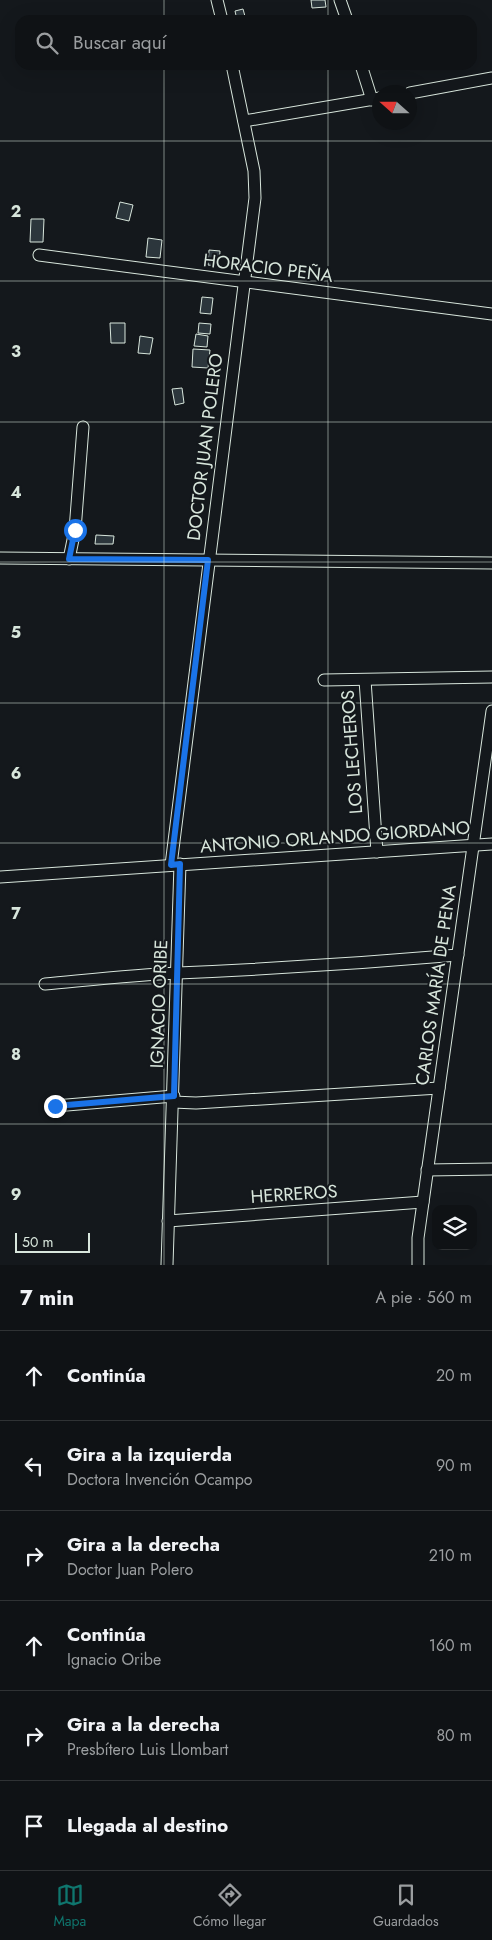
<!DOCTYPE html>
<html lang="es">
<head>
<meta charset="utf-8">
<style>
  body { margin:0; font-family:Jost,sans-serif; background:#181b1e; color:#f1f3f6 }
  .controls { position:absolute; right:15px; bottom:15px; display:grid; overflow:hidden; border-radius:10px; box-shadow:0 5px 20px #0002 }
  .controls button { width:45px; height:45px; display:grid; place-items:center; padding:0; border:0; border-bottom:1px solid #2f3234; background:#0f1215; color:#f1f3f6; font:25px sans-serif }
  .compass { position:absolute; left:372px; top:85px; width:45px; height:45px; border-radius:50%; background:#0f1215; box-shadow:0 5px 20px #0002; rotate:291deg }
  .scale { position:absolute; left:15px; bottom:12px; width:75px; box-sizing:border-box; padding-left:5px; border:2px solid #d8e6dc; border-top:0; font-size:14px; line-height:18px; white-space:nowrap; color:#d8e6dc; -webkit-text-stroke:4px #14181c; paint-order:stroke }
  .stop { position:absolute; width:15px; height:15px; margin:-11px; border:4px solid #1a73e8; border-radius:50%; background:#fff }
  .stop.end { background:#1a73e8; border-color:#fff; box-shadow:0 1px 5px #0008 }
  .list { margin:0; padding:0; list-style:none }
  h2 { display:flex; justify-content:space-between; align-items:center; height:65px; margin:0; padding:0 20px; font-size:21px }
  h2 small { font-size:16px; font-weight:400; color:#9b9ea0 }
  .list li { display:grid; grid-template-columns:32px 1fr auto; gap:15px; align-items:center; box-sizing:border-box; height:90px; padding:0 20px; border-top:1px solid #2f3234 }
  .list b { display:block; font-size:19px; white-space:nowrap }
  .list p { margin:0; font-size:16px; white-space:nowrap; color:#9b9ea0 }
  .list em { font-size:16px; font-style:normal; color:#9b9ea0 }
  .icon { flex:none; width:28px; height:28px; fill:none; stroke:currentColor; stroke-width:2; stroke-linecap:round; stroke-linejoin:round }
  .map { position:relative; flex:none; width:492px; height:1265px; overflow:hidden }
  .search { position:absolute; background:#0f1215; box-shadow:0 5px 20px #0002; left:15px; right:15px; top:15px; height:55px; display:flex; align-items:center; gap:12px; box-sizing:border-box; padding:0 18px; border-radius:15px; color:#9b9ea0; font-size:19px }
  .sheet { height:605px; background:#0f1215 }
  nav { display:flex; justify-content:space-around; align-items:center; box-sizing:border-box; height:70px; border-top:1px solid #2f3234; background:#0f1215; font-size:14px; color:#9b9ea0 }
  nav a { display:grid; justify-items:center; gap:2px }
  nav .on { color:#0f766e }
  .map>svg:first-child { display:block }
  .building { fill:#2c363c; stroke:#d8e6dc }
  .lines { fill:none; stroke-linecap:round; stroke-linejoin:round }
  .minor-casing { stroke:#d8e6dc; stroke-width:13 }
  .minor { stroke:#14181c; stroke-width:11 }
  .route { stroke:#1a73e8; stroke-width:6 }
  .grid { fill:none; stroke:#d8e6dc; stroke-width:1; stroke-opacity:0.55 }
  .labels { text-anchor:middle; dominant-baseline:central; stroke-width:4; stroke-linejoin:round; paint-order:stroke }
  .street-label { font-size:18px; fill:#d8e6dc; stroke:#14181c }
  .grid-label { font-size:16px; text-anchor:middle; font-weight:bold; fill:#d8e6dc; stroke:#14181c; stroke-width:4; stroke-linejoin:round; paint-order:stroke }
</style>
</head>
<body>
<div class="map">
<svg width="492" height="1265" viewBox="0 0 492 1265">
  <rect width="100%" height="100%" fill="#14181c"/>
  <g class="building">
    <polygon points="311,0 325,0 326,7 312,8"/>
    <polygon points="243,9 246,20 237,20 235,11"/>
    <polygon points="120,202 133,205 129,221 116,218"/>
    <polygon points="31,219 44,219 43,242 30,242"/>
    <polygon points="148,238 162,240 160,258 146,257"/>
    <polygon points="209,250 220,251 219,266 208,265"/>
    <polygon points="202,297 213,298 211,314 200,313"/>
    <polygon points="110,323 125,323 125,343 111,343"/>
    <polygon points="199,323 211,324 210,334 198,333"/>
    <polygon points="196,334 208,336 207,347 194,346"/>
    <polygon points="140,336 153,338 150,354 138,353"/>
    <polygon points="193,349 210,350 208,368 192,367"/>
    <polygon points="182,388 184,403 175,405 172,389"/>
    <polygon points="96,535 114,536 113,544 95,544"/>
  </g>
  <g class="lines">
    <g class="minor-casing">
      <g id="minor">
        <polyline points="217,0 222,20"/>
        <polyline points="340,0 347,20"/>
        <polyline points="361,65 372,100"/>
        <polyline points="410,93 492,78"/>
        <polyline points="244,121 380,98"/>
        <polyline points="39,255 492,314"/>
        <polyline points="0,558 492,563"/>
        <polyline points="69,559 75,530 83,427"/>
        <polyline points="324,680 492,677"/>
        <polyline points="365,680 377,852"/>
        <polyline points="171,865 255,198 254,171 232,65"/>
        <polyline points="0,877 492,844"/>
        <path d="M 45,984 C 89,980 134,975 178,973 C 272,969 365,963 458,955"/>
        <polyline points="173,1102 196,1103 439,1088"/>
        <polyline points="55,1106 174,1096"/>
        <polyline points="427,1170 492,1169"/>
        <polyline points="168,1221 423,1202"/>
        <polyline points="167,1265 180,864"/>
        <polyline points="418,1265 418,1238 492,711"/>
      </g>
    </g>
    <use href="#minor" class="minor"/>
  </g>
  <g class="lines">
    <polyline class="route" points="55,1106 174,1096 180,864 171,865 208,560 69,559 75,530"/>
  </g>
  <path class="grid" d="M 164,0 L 164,20M 328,0 L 328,20M 164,65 L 164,1265M 328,65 L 328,1265M 0,141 L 492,141M 0,281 L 492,281M 0,422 L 492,422M 0,562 L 492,562M 0,703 L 492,703M 0,843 L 492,843M 0,984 L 492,984M 0,1124 L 492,1124"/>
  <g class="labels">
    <g class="street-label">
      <text transform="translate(268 268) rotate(7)">HORACIO PEÑA</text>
      <text transform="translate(205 447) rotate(-83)">DOCTOR JUAN POLERO</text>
      <text transform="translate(352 752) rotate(-94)">LOS LECHEROS</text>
      <text transform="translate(335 837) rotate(-4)">ANTONIO ORLANDO GIORDANO</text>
      <text transform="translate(436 985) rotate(-82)">CARLOS MARÍA DE PENA</text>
      <text transform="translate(159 1004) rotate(-88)">IGNACIO ORIBE</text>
      <text transform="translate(294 1194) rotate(-4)">HERREROS</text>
    </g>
  </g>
  <g class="grid-label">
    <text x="16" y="217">2</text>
    <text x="16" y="357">3</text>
    <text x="16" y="498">4</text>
    <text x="16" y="638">5</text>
    <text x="16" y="779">6</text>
    <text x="16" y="919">7</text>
    <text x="16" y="1060">8</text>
    <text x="16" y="1200">9</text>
  </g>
</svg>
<div class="controls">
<button><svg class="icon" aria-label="layers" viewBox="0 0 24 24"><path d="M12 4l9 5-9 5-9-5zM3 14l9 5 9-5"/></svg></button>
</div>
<svg class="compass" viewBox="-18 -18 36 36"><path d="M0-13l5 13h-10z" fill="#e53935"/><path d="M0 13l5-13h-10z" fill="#9b9ea0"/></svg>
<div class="scale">50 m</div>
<div class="stop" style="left:75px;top:530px"></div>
<div class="stop end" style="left:55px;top:1106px"></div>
<div class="search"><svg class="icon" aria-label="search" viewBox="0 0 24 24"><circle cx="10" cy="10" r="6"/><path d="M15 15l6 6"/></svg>Buscar aquí</div>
</div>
<section class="sheet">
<h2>7 min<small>A pie · 560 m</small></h2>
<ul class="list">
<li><svg class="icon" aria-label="ahead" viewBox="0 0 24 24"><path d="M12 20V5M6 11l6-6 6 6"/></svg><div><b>Continúa</b></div><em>20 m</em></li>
<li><svg class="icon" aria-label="left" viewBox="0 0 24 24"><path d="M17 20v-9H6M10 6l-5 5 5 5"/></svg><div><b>Gira a la izquierda</b><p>Doctora Invención Ocampo</p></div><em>90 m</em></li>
<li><svg class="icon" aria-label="right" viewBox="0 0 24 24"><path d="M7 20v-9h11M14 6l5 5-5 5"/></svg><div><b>Gira a la derecha</b><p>Doctor Juan Polero</p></div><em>210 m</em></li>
<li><svg class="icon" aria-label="ahead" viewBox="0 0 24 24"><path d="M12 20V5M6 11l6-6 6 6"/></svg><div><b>Continúa</b><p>Ignacio Oribe</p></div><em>160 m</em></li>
<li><svg class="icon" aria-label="right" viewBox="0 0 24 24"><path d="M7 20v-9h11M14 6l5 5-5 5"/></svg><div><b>Gira a la derecha</b><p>Presbítero Luis Llombart</p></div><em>80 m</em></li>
<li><svg class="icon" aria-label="arrive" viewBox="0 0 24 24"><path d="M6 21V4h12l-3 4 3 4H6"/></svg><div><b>Llegada al destino</b></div></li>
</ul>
</section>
<nav>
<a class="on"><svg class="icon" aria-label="map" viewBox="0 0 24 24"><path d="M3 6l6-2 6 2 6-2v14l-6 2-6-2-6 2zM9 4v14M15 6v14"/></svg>Mapa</a>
<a><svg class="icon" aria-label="directions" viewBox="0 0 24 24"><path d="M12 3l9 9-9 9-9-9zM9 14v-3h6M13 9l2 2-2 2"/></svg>Cómo llegar</a>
<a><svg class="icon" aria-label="saved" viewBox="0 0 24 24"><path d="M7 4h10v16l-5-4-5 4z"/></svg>Guardados</a>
</nav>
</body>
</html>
